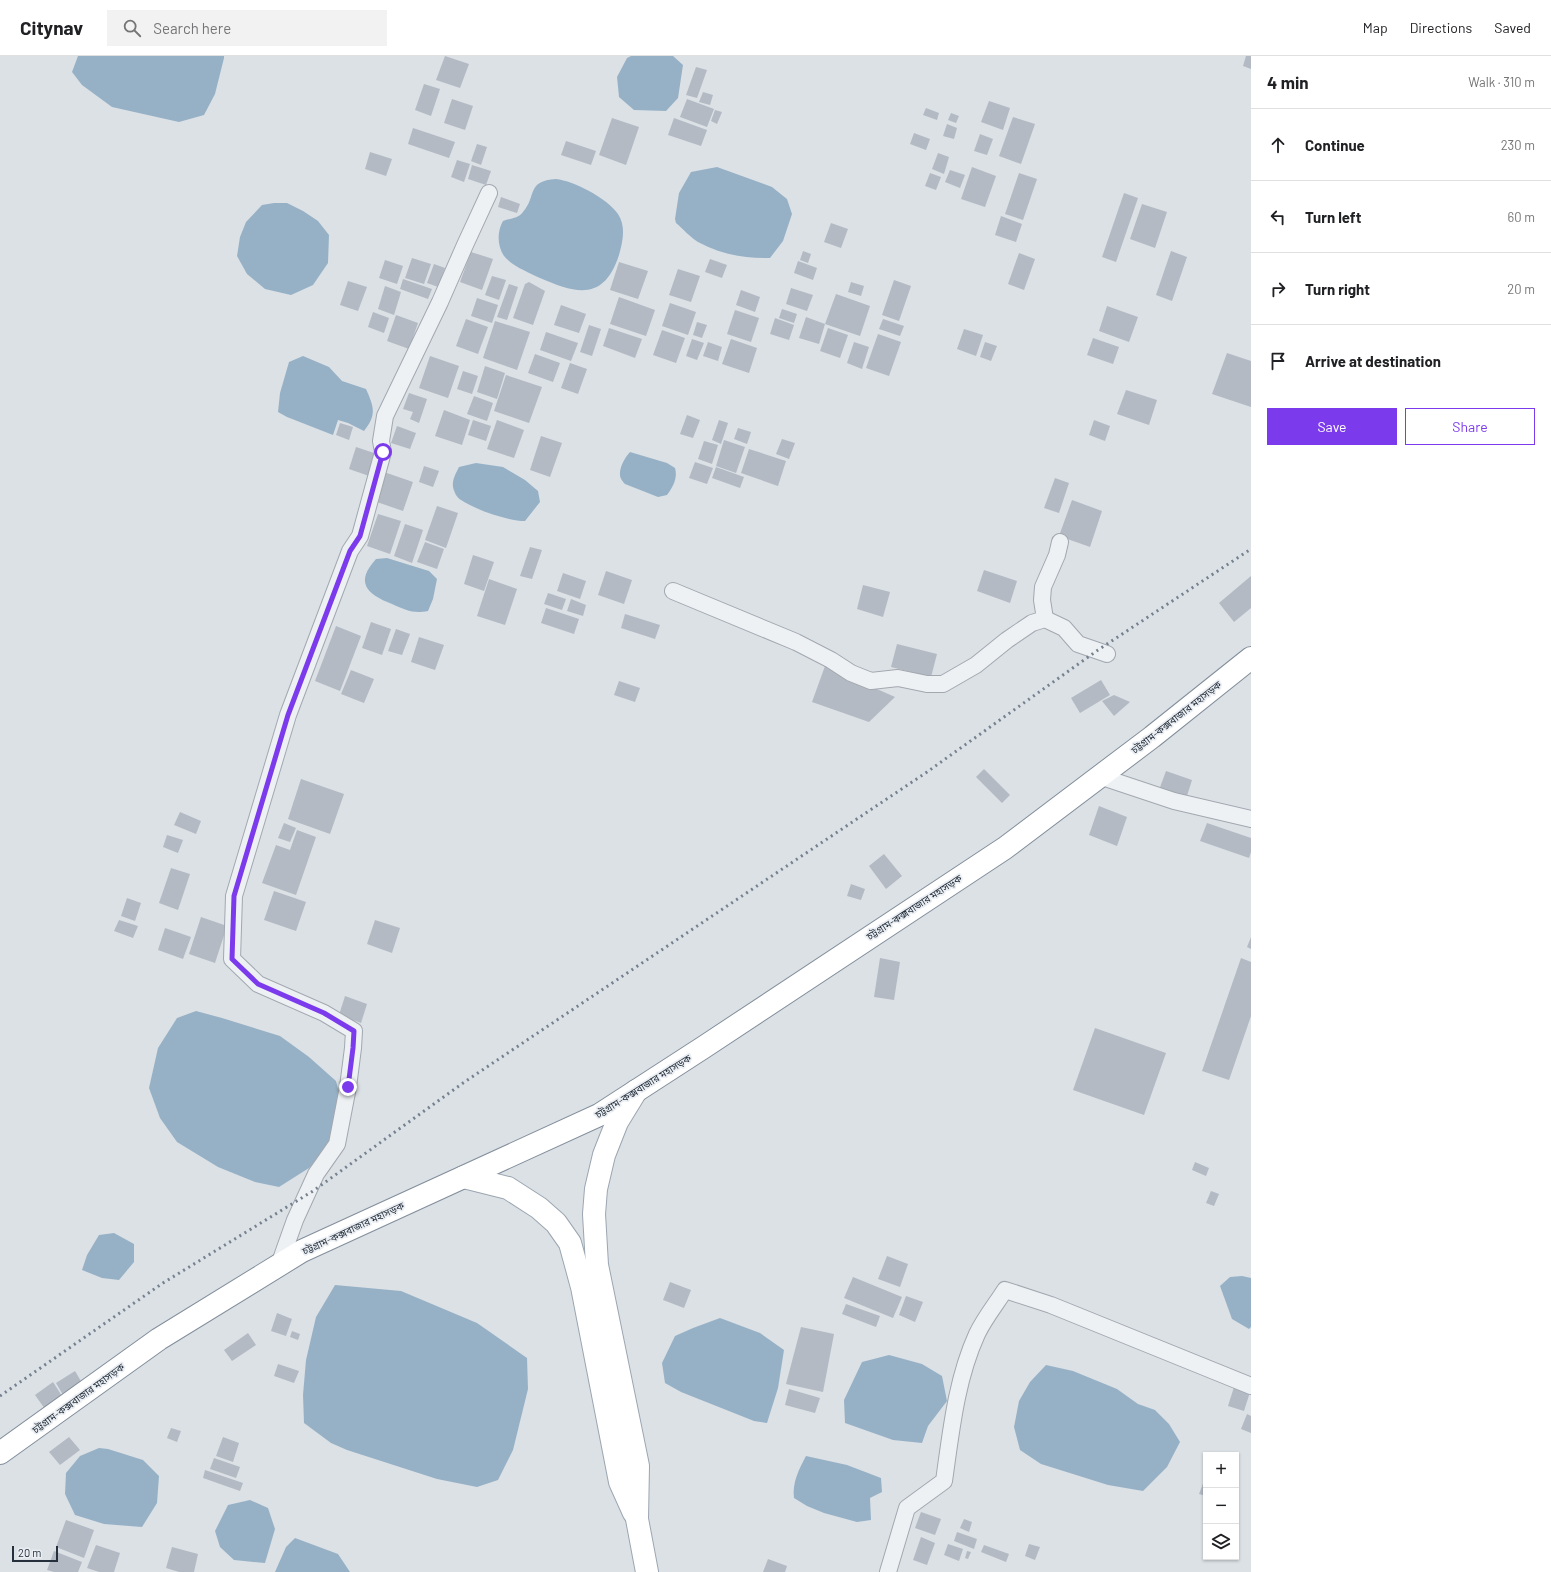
<!DOCTYPE html>
<html lang="en">
<head>
<meta charset="utf-8">
<style>
  body { margin:0; font-family:Barlow,"Noto Sans Bengali",sans-serif; background:#f2f2f2; color:#202124 }
  .controls { position:absolute; right:12px; bottom:12px; display:grid; overflow:hidden; border-radius:0px; box-shadow:0 1px 3px #0004 }
  .controls button { width:36px; height:36px; display:grid; place-items:center; padding:0; border:0; border-bottom:1px solid #e0e0e0; background:#fff; color:#202124; font:20px sans-serif }
  .scale { position:absolute; left:12px; bottom:10px; width:46px; box-sizing:border-box; padding-left:4px; border:2px solid #26303c; border-top:0; font-size:11px; line-height:14px; white-space:nowrap; color:#26303c; -webkit-text-stroke:3px #ebeff4; paint-order:stroke }
  .stop { position:absolute; width:12px; height:12px; margin:-9px; border:3px solid #7c3aed; border-radius:50%; background:#fff }
  .stop.end { background:#7c3aed; border-color:#fff; box-shadow:0 1px 4px #0008 }
  .list { margin:0; padding:0; list-style:none }
  h2 { display:flex; justify-content:space-between; align-items:center; height:52px; margin:0; padding:0 16px; font-size:17px }
  h2 small { font-size:13px; font-weight:400; color:#757577 }
  .list li { display:grid; grid-template-columns:26px 1fr auto; gap:12px; align-items:center; box-sizing:border-box; height:72px; padding:0 16px; border-top:1px solid #e0e0e0 }
  .list b { display:block; font-size:15px; white-space:nowrap }
  .list em { font-size:13px; font-style:normal; color:#757577 }
  .actions { display:flex; gap:8px; padding:12px 16px }
  .actions a { flex:1; padding:9px 0; border:1px solid #7c3aed; border-radius:0px; text-align:center; font-size:14px; color:#7c3aed }
  .actions .main { background:#7c3aed; color:#fff }
  .icon { flex:none; width:22px; height:22px; fill:none; stroke:currentColor; stroke-width:2; stroke-linecap:round; stroke-linejoin:round }
  .map { position:relative; flex:none; width:1251px; height:1516px; overflow:hidden }
  header { display:flex; align-items:center; gap:24px; box-sizing:border-box; height:56px; padding:0 20px; background:#fff; border-bottom:1px solid #e0e0e0 }
  header strong { font-size:19px }
  nav { display:flex; gap:22px; margin-inline-start:auto; font-size:14px }
  .search { width:280px; height:36px; background:#f2f2f2; display:flex; align-items:center; gap:10px; box-sizing:border-box; padding:0 14px; border-radius:0px; color:#757577; font-size:15px }
  main { display:flex }
  aside { flex:1; background:#fff }
  .map>svg:first-child { display:block }
  .water { fill:#96b1c6 }
  .building { fill:#b3bac3 }
  .lines { fill:none; stroke-linecap:round; stroke-linejoin:round }
  .street-casing { stroke:#a2a8b0; stroke-width:18 }
  .primary-casing { stroke:#9ba6b1; stroke-width:24 }
  .highway-casing { stroke:#838f9c; stroke-width:24 }
  .street { stroke:#eef1f4; stroke-width:16 }
  .primary { stroke:#fff; stroke-width:22 }
  .highway { stroke:#fff; stroke-width:22 }
  .rail { stroke:#75818f; stroke-width:3; stroke-dasharray:2 4; stroke-linecap:butt }
  .route { stroke:#7c3aed; stroke-width:5 }
  .labels { text-anchor:middle; dominant-baseline:central; stroke-width:3.5; stroke-linejoin:round; paint-order:stroke }
  .street-label { font-size:10px; fill:#26303c; stroke:#ebeff4 }
</style>
</head>
<body>
<header>
<strong>Citynav</strong>
<div class="search"><svg class="icon" aria-label="search" viewBox="0 0 24 24"><circle cx="10" cy="10" r="6"/><path d="M15 15l6 6"/></svg>Search here</div>
<nav><a>Map</a><a>Directions</a><a>Saved</a></nav>
</header>
<main>
<div class="map">
<svg width="1251" height="1516" viewBox="0 0 1251 1516">
  <rect width="100%" height="100%" fill="#dce1e6"/>
  <g class="water">
    <polygon points="78,0 224,0 224,2 215,38 204,59 179,66 112,51 82,29 72,16"/>
    <polygon points="631,0 673,0 683,9 678,42 666,55 634,54 619,41 617,21 627,2"/>
    <path d="M 717,111 L 772,131 L 787,143 L 792,158 L 783,185 L 770,202 C 745,203 720,198 698,186 C 690,181 683,173 676,167 L 675,163 L 679,137 L 691,116 Z"/>
    <path d="M 556,123 C 574,125 607,142 618,158 C 626,170 623,185 619,199 C 604,245 577,238 540,222 C 528,216 512,210 504,200 C 497,190 497,175 503,165 C 510,162 518,163 523,156 C 537,140 526,125 556,123 Z"/>
    <polygon points="274,147 287,147 303,155 318,165 329,179 328,207 313,229 291,239 265,233 247,218 237,200 240,181 246,166 262,149"/>
    <path d="M 303,300 L 329,311 L 342,325 L 366,333 C 374,351 377,359 364,375 L 348,367 L 338,364 L 333,379 L 287,361 L 278,356 L 280,337 L 289,306 Z"/>
    <path d="M 630,396 L 667,407 L 675,412 C 678,422 673,431 667,439 L 658,441 L 625,428 C 623,426 620,422 620,419 C 619,412 625,401 630,396 Z"/>
    <path d="M 476,407 L 503,411 L 525,424 L 538,435 L 540,446 L 525,465 C 508,465 476,454 461,444 C 457,442 454,436 453,431 C 452,424 456,417 459,411 Z"/>
    <path d="M 387,502 L 429,515 L 437,523 L 433,543 L 428,555 C 413,558 406,554 392,548 C 366,538 355,526 376,503 Z"/>
    <polygon points="196,955 222,962 280,980 309,1001 336,1025 342,1049 335,1082 309,1112 279,1131 255,1126 218,1111 177,1086 160,1062 149,1032 158,992 177,962"/>
    <polygon points="114,1177 134,1188 134,1206 119,1224 102,1222 82,1214 87,1199 99,1179"/>
    <polygon points="1242,1220 1251,1222 1251,1271 1249,1273 1232,1263 1220,1230 1230,1221"/>
    <polygon points="335,1229 401,1235 477,1267 527,1302 528,1333 513,1394 498,1424 477,1431 437,1423 347,1394 331,1387 304,1367 303,1339 306,1304 316,1261"/>
    <polygon points="720,1262 760,1277 784,1294 778,1332 767,1367 754,1365 681,1336 665,1327 662,1307 675,1280 693,1272"/>
    <polygon points="889,1299 922,1308 942,1320 947,1345 928,1370 922,1387 893,1384 845,1367 844,1344 862,1306"/>
    <polygon points="1046,1309 1073,1315 1117,1333 1138,1348 1155,1354 1169,1368 1180,1386 1167,1411 1143,1435 1108,1429 1041,1408 1020,1394 1014,1371 1019,1345 1030,1326"/>
    <polygon points="99,1392 108,1393 143,1404 159,1420 157,1447 142,1471 104,1468 75,1459 65,1438 66,1417 80,1400"/>
    <path d="M 806,1400 L 847,1409 L 881,1422 L 882,1436 L 870,1442 L 871,1464 L 857,1466 L 824,1457 L 807,1450 L 794,1442 C 792,1427 799,1413 806,1400 Z"/>
    <polygon points="250,1444 268,1452 275,1473 265,1507 234,1504 220,1491 215,1475 228,1449"/>
    <polygon points="295,1482 338,1498 350,1516 275,1516 286,1491"/>
  </g>
  <g class="building">
    <polygon points="445,0 469,8 460,32 436,24"/>
    <polygon points="1246,0 1251,0 1251,13 1243,10"/>
    <polygon points="696,11 707,14 697,42 686,39"/>
    <polygon points="424,28 440,33 431,60 415,54"/>
    <polygon points="703,36 713,39 710,49 699,46"/>
    <polygon points="452,43 473,50 465,74 444,67"/>
    <polygon points="687,43 714,53 707,71 680,61"/>
    <polygon points="989,45 1010,52 1003,74 981,66"/>
    <polygon points="926,52 939,57 937,64 923,59"/>
    <polygon points="715,54 722,56 717,68 711,65"/>
    <polygon points="951,57 959,60 956,67 948,64"/>
    <polygon points="1013,61 1035,68 1021,108 999,100"/>
    <polygon points="612,62 639,71 626,109 599,99"/>
    <polygon points="674,62 707,74 701,90 668,79"/>
    <polygon points="947,68 957,72 954,83 943,80"/>
    <polygon points="413,72 455,86 449,102 408,88"/>
    <polygon points="914,77 930,83 926,94 910,88"/>
    <polygon points="980,78 993,83 987,99 974,95"/>
    <polygon points="566,85 596,95 591,109 561,99"/>
    <polygon points="477,88 487,91 481,109 471,105"/>
    <polygon points="370,96 392,103 386,120 365,113"/>
    <polygon points="938,97 949,101 944,118 932,113"/>
    <polygon points="457,104 470,108 464,126 451,121"/>
    <polygon points="472,109 491,115 486,129 468,123"/>
    <polygon points="972,111 996,120 985,151 961,143"/>
    <polygon points="950,114 965,119 960,132 945,126"/>
    <polygon points="930,117 941,121 936,134 925,130"/>
    <polygon points="1019,117 1037,123 1023,164 1005,158"/>
    <polygon points="1124,137 1138,142 1116,206 1102,201"/>
    <polygon points="501,141 520,148 517,157 498,151"/>
    <polygon points="1142,148 1167,156 1155,192 1130,183"/>
    <polygon points="1001,160 1022,168 1016,186 995,179"/>
    <polygon points="831,167 848,173 841,192 824,186"/>
    <polygon points="803,195 811,198 808,207 800,204"/>
    <polygon points="1171,195 1187,201 1172,245 1156,239"/>
    <polygon points="471,196 493,203 482,234 460,226"/>
    <polygon points="1019,197 1035,203 1024,234 1008,228"/>
    <polygon points="412,202 431,208 424,228 405,222"/>
    <polygon points="710,203 727,209 722,222 705,216"/>
    <polygon points="385,204 403,210 397,228 379,222"/>
    <polygon points="798,205 817,212 813,224 794,217"/>
    <polygon points="619,206 648,215 638,243 610,234"/>
    <polygon points="434,208 445,212 438,231 427,227"/>
    <polygon points="678,213 700,220 691,246 669,239"/>
    <polygon points="492,220 506,224 499,244 485,239"/>
    <polygon points="403,223 432,233 428,243 400,233"/>
    <polygon points="894,224 911,230 899,265 882,259"/>
    <polygon points="348,225 367,231 358,255 340,249"/>
    <polygon points="529,226 545,235 533,269 513,262 525,228"/>
    <polygon points="851,226 864,230 861,240 848,236"/>
    <polygon points="509,228 518,231 507,264 497,261"/>
    <polygon points="385,230 401,236 394,259 378,253"/>
    <polygon points="791,232 813,239 807,255 786,248"/>
    <polygon points="741,234 760,241 755,256 736,249"/>
    <polygon points="836,238 870,250 860,280 825,268"/>
    <polygon points="619,241 655,254 646,280 610,268"/>
    <polygon points="477,242 498,249 492,267 471,260"/>
    <polygon points="670,247 696,256 688,279 662,270"/>
    <polygon points="561,249 586,258 579,277 554,269"/>
    <polygon points="1107,250 1138,261 1129,286 1099,275"/>
    <polygon points="782,253 797,258 794,267 779,262"/>
    <polygon points="735,254 759,262 751,286 727,278"/>
    <polygon points="373,256 389,262 384,277 368,271"/>
    <polygon points="396,259 418,267 409,293 387,285"/>
    <polygon points="806,261 825,268 819,288 799,282"/>
    <polygon points="775,262 794,269 789,284 770,278"/>
    <polygon points="466,263 488,271 478,298 456,290"/>
    <polygon points="883,263 904,270 900,280 879,273"/>
    <polygon points="495,265 530,276 517,314 483,302"/>
    <polygon points="697,266 707,269 702,282 693,279"/>
    <polygon points="589,269 601,273 592,300 580,296"/>
    <polygon points="609,272 642,283 635,302 603,290"/>
    <polygon points="828,272 848,279 840,302 820,295"/>
    <polygon points="964,273 983,279 976,300 957,293"/>
    <polygon points="662,274 685,282 676,307 653,299"/>
    <polygon points="546,276 578,287 571,305 540,294"/>
    <polygon points="878,278 901,286 889,320 866,312"/>
    <polygon points="1093,282 1119,291 1113,308 1087,299"/>
    <polygon points="692,283 704,287 697,304 686,300"/>
    <polygon points="731,283 757,292 749,317 722,308"/>
    <polygon points="708,286 722,291 718,305 703,300"/>
    <polygon points="854,286 869,291 862,313 847,307"/>
    <polygon points="985,286 997,290 991,305 980,301"/>
    <polygon points="1227,297 1251,305 1251,351 1212,338"/>
    <polygon points="535,298 560,307 553,326 528,317"/>
    <polygon points="430,300 459,310 448,342 419,332"/>
    <polygon points="570,307 587,313 578,338 561,332"/>
    <polygon points="485,310 505,317 497,343 477,336"/>
    <polygon points="463,315 478,320 472,338 457,333"/>
    <polygon points="506,319 542,331 529,367 494,355"/>
    <polygon points="1126,334 1157,344 1149,369 1117,358"/>
    <polygon points="409,337 427,343 419,367 410,363 413,356 403,353"/>
    <polygon points="474,340 493,347 487,365 467,358"/>
    <polygon points="444,354 470,364 462,389 435,380"/>
    <polygon points="687,359 700,364 693,382 680,378"/>
    <polygon points="473,364 491,370 486,385 468,379"/>
    <polygon points="497,364 524,374 514,402 487,393"/>
    <polygon points="719,364 728,367 721,388 712,384"/>
    <polygon points="1094,364 1110,370 1105,385 1089,379"/>
    <polygon points="340,367 353,371 349,384 336,379"/>
    <polygon points="397,370 416,377 410,393 391,387"/>
    <polygon points="738,372 751,376 747,388 734,383"/>
    <polygon points="541,380 562,387 550,421 530,414"/>
    <polygon points="782,383 795,387 789,403 776,398"/>
    <polygon points="724,384 745,391 736,417 716,410"/>
    <polygon points="704,385 718,389 712,408 698,403"/>
    <polygon points="356,391 380,399 372,421 349,413"/>
    <polygon points="749,393 786,405 778,430 741,417"/>
    <polygon points="695,406 713,412 707,428 689,422"/>
    <polygon points="424,410 439,415 433,431 419,426"/>
    <polygon points="716,411 744,421 740,432 712,422"/>
    <polygon points="384,416 413,426 403,455 374,445"/>
    <polygon points="1055,422 1069,427 1059,457 1044,452"/>
    <polygon points="1072,444 1102,455 1090,491 1059,480"/>
    <polygon points="437,450 458,457 446,492 425,484"/>
    <polygon points="378,458 401,465 390,498 367,490"/>
    <polygon points="405,468 423,474 412,507 394,500"/>
    <polygon points="425,486 444,493 437,513 417,506"/>
    <polygon points="530,491 542,494 532,523 520,520"/>
    <polygon points="473,499 494,506 484,535 464,528"/>
    <polygon points="984,514 1017,525 1010,547 977,535"/>
    <polygon points="606,515 632,524 624,548 598,539"/>
    <polygon points="563,517 586,525 580,543 557,535"/>
    <polygon points="1251,520 1251,552 1234,566 1219,547"/>
    <polygon points="489,523 517,533 505,569 477,560"/>
    <polygon points="863,529 890,536 883,561 857,553"/>
    <polygon points="548,537 566,543 562,554 544,548"/>
    <polygon points="571,543 586,549 583,560 567,555"/>
    <polygon points="546,552 579,563 574,578 541,567"/>
    <polygon points="625,558 660,569 655,583 621,572"/>
    <polygon points="371,566 391,573 382,599 362,592"/>
    <polygon points="336,570 361,580 340,635 315,625"/>
    <polygon points="396,573 410,578 402,599 388,595"/>
    <polygon points="419,581 444,589 435,614 411,606"/>
    <polygon points="897,588 937,598 931,621 891,611"/>
    <polygon points="825,610 895,641 869,666 812,646"/>
    <polygon points="351,614 374,623 364,647 341,638"/>
    <polygon points="1101,624 1110,639 1080,657 1071,642"/>
    <polygon points="619,625 640,632 635,646 614,639"/>
    <polygon points="1114,639 1130,646 1114,660 1102,645"/>
    <polygon points="984,713 1010,739 1002,747 976,721"/>
    <polygon points="1166,715 1192,724 1186,743 1159,734"/>
    <polygon points="301,723 344,738 330,778 288,763"/>
    <polygon points="1099,750 1127,761 1117,790 1089,779"/>
    <polygon points="180,756 201,765 196,778 174,769"/>
    <polygon points="284,767 296,772 290,786 278,782"/>
    <polygon points="1207,767 1251,782 1251,796 1249,802 1200,785"/>
    <polygon points="297,774 316,781 296,839 262,827 276,789 290,794"/>
    <polygon points="167,779 183,784 178,797 163,791"/>
    <polygon points="884,798 902,820 886,833 869,810"/>
    <polygon points="171,812 190,818 178,854 159,847"/>
    <polygon points="851,828 865,833 861,844 847,840"/>
    <polygon points="274,835 306,846 296,875 264,864"/>
    <polygon points="127,842 141,847 135,865 121,860"/>
    <polygon points="201,861 227,870 215,907 189,898"/>
    <polygon points="119,864 138,870 133,882 114,875"/>
    <polygon points="375,864 400,872 392,897 367,888"/>
    <polygon points="165,872 191,881 183,903 158,894"/>
    <polygon points="1251,881 1251,893 1247,891"/>
    <polygon points="880,902 900,906 894,944 874,941"/>
    <polygon points="1241,902 1251,906 1251,960 1229,1024 1202,1015"/>
    <polygon points="345,940 367,948 361,967 339,959"/>
    <polygon points="1095,972 1166,997 1144,1059 1073,1034"/>
    <polygon points="1195,1106 1209,1112 1206,1120 1192,1114"/>
    <polygon points="1211,1135 1219,1138 1214,1150 1206,1147"/>
    <polygon points="887,1200 908,1208 900,1231 878,1223"/>
    <polygon points="853,1221 902,1241 893,1262 844,1242"/>
    <polygon points="670,1226 691,1234 684,1252 663,1244"/>
    <polygon points="906,1240 923,1246 915,1266 899,1259"/>
    <polygon points="846,1248 880,1260 876,1271 842,1258"/>
    <polygon points="277,1257 292,1263 286,1280 271,1275"/>
    <polygon points="801,1271 834,1278 823,1336 786,1328"/>
    <polygon points="292,1275 300,1278 298,1284 290,1281"/>
    <polygon points="248,1277 256,1289 232,1305 224,1294"/>
    <polygon points="278,1308 299,1315 294,1327 274,1320"/>
    <polygon points="75,1315 82,1327 63,1339 56,1327"/>
    <polygon points="53,1326 62,1340 45,1353 35,1339"/>
    <polygon points="1234,1331 1250,1336 1244,1355 1228,1350"/>
    <polygon points="789,1333 820,1342 815,1357 785,1349"/>
    <polygon points="1247,1358 1251,1360 1251,1377 1241,1373"/>
    <polygon points="171,1372 181,1375 177,1386 167,1382"/>
    <polygon points="69,1381 80,1394 60,1409 49,1396"/>
    <polygon points="223,1381 239,1387 233,1406 216,1400"/>
    <polygon points="214,1402 240,1411 236,1422 210,1413"/>
    <polygon points="205,1414 243,1427 240,1435 203,1422"/>
    <polygon points="1206,1420 1206,1440 1199,1438"/>
    <polygon points="921,1456 941,1463 935,1479 915,1472"/>
    <polygon points="964,1463 972,1466 969,1476 960,1472"/>
    <polygon points="66,1464 94,1474 84,1502 56,1491"/>
    <polygon points="957,1476 977,1483 974,1493 954,1485"/>
    <polygon points="921,1481 935,1487 927,1509 913,1504"/>
    <polygon points="948,1488 963,1493 959,1505 944,1499"/>
    <polygon points="1029,1488 1040,1491 1035,1504 1025,1500"/>
    <polygon points="96,1489 120,1497 114,1516 99,1516 87,1512"/>
    <polygon points="984,1489 1009,1498 1006,1506 981,1496"/>
    <polygon points="172,1491 198,1498 194,1516 179,1516 166,1512"/>
    <polygon points="54,1495 82,1506 78,1516 54,1516 47,1514"/>
    <polygon points="967,1495 971,1496 968,1503 965,1502"/>
    <polygon points="768,1503 787,1510 785,1516 763,1516"/>
  </g>
  <g class="lines">
    <g class="street-casing">
      <g id="street">
        <polyline points="673,535 796,586 831,604 851,617 871,625 898,622 927,628 943,628 976,609 1007,584 1032,567 1045,563 1064,572 1078,588 1107,598"/>
        <polyline points="1045,563 1042,544 1043,531 1057,499 1060,486"/>
        <polyline points="1099,720 1174,745 1251,763"/>
        <polyline points="279,1209 295,1164 316,1118 337,1088 348,1031 353,992 354,975 324,957 258,928 232,903 234,840 288,659 350,495 360,480 383,396 381,385 385,360 440,246 465,189 489,137"/>
        <path d="M 888,1516 L 907,1452 L 944,1425 C 951,1376 956,1324 977,1278 C 984,1263 996,1248 1005,1234 L 1051,1249 L 1251,1330"/>
      </g>
    </g>
    <g class="primary-casing">
      <g id="primary">
        <polyline points="636,1035 617,1066 604,1099 596,1133 594,1158 597,1209 638,1410 637,1463 647,1516"/>
        <polyline points="464,1121 508,1132 539,1152 556,1167 570,1187 582,1231 620,1426 634,1457"/>
      </g>
    </g>
    <g class="highway-casing">
      <polyline id="highway" points="0,1397 159,1283 302,1195 599,1059 704,991 1005,792 1152,681 1251,602"/>
    </g>
    <use href="#street" class="street"/>
    <use href="#primary" class="primary"/>
    <use href="#highway" class="highway"/>
    <polyline class="rail" points="0,1340 163,1227 313,1135 463,1027 927,716 1098,594 1251,493"/>
  </g>
  <g class="lines">
    <polyline class="route" points="348,1031 353,992 354,975 324,957 258,928 232,903 234,840 288,659 350,495 360,480 383,396"/>
  </g>
  <g class="labels">
    <g class="street-label">
      <text transform="translate(1176 661) rotate(-38)">চট্টগ্রাম-কক্সবাজার মহাসড়ক</text>
      <text transform="translate(914 851) rotate(-33)">চট্টগ্রাম-কক্সবাজার মহাসড়ক</text>
      <text transform="translate(643 1030) rotate(-32)">চট্টগ্রাম-কক্সবাজার মহাসড়ক</text>
      <text transform="translate(353 1172) rotate(-25)">চট্টগ্রাম-কক্সবাজার মহাসড়ক</text>
      <text transform="translate(78 1342) rotate(-36)">চট্টগ্রাম-কক্সবাজার মহাসড়ক</text>
    </g>
  </g>
</svg>
<div class="controls">
<button>+</button>
<button>−</button>
<button><svg class="icon" aria-label="layers" viewBox="0 0 24 24"><path d="M12 4l9 5-9 5-9-5zM3 14l9 5 9-5"/></svg></button>
</div>
<div class="scale">20 m</div>
<div class="stop" style="left:383px;top:396px"></div>
<div class="stop end" style="left:348px;top:1031px"></div>
</div>
<aside>
<h2>4 min<small>Walk · 310 m</small></h2>
<ul class="list">
<li><svg class="icon" aria-label="ahead" viewBox="0 0 24 24"><path d="M12 20V5M6 11l6-6 6 6"/></svg><div><b>Continue</b></div><em>230 m</em></li>
<li><svg class="icon" aria-label="left" viewBox="0 0 24 24"><path d="M17 20v-9H6M10 6l-5 5 5 5"/></svg><div><b>Turn left</b></div><em>60 m</em></li>
<li><svg class="icon" aria-label="right" viewBox="0 0 24 24"><path d="M7 20v-9h11M14 6l5 5-5 5"/></svg><div><b>Turn right</b></div><em>20 m</em></li>
<li><svg class="icon" aria-label="arrive" viewBox="0 0 24 24"><path d="M6 21V4h12l-3 4 3 4H6"/></svg><div><b>Arrive at destination</b></div></li>
</ul>
<div class="actions"><a class="main">Save</a><a>Share</a></div>
</aside>
</main>
</body>
</html>
